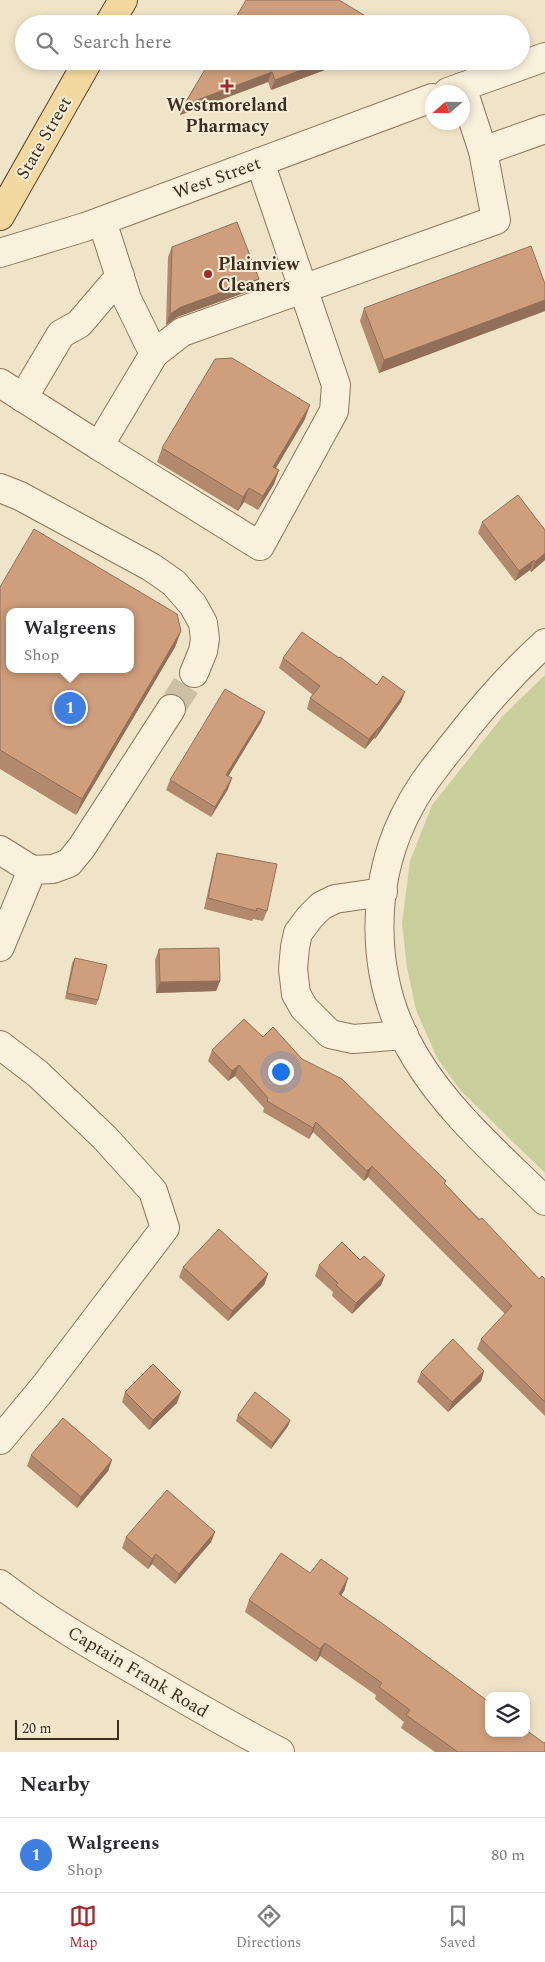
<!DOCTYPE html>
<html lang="en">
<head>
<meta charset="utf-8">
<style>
  body { margin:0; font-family:Spectral,serif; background:#f2f2f3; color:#2b2b33 }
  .controls { position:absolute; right:15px; bottom:15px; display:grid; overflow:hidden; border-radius:10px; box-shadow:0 2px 8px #0003 }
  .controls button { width:45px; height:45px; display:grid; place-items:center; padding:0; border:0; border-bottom:1px solid #e1e1e2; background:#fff; color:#2b2b33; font:25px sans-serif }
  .compass { position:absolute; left:425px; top:85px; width:45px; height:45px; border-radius:50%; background:#fff; box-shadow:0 2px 8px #0003; rotate:250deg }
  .scale { position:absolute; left:15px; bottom:12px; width:104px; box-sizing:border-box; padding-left:5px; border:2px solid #3d2e20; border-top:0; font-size:14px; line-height:18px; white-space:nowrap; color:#3d2e20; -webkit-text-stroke:4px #f7eed8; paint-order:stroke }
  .you { position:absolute; left:280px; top:1071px; width:18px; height:18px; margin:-12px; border:4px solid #fff; border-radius:50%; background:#1a73e8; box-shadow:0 0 0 8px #1a73e833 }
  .badge { display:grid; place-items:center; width:32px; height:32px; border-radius:50%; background:#9e2a2b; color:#fff; font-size:16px; font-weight:700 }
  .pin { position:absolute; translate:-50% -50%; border:2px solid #fff; box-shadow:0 1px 5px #0006 }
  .popup { position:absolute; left:6px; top:608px; width:128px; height:65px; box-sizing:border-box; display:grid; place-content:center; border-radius:10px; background:#fff; filter:drop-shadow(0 1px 4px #0005); font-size:16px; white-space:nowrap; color:#7c7c81 }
  .popup b { font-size:19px; color:#2b2b33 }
  .popup::after { content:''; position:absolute; left:50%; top:100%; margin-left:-10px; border:10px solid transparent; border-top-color:#fff }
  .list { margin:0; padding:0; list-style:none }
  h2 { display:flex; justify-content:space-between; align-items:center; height:65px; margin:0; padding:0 20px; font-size:21px }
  h2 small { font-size:16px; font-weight:400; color:#7c7c81 }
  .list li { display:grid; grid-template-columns:32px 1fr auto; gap:15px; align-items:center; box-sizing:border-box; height:75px; padding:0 20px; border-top:1px solid #e1e1e2 }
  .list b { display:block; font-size:19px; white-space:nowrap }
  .list p { margin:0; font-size:16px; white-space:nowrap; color:#7c7c81 }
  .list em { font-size:16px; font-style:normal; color:#7c7c81 }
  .icon { flex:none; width:28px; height:28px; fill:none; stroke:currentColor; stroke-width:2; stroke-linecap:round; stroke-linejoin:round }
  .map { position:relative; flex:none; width:545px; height:1752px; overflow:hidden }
  .search { position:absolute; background:#fff; box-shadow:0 2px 8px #0003; left:15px; right:15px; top:15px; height:55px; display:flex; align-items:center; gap:12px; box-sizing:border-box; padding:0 18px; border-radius:28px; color:#7c7c81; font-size:19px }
  .sheet { height:140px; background:#fff }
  nav { display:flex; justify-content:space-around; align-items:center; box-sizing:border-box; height:70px; border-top:1px solid #e1e1e2; background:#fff; font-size:14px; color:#7c7c81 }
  nav a { display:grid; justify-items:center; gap:2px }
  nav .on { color:#9e2a2b }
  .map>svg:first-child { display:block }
  .green { fill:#c9cf9b }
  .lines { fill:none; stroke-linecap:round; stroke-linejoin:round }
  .minor-tunnel { stroke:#ccc0a6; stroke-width:28; stroke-dasharray:28 14; stroke-linecap:butt }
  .minor-casing { stroke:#8d765c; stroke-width:30 }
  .major-casing { stroke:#5b4430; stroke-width:30 }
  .minor { stroke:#faf1dc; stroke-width:28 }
  .major { stroke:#f3d9a0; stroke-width:28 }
  .wall { fill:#b2896c }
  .shaded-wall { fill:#916f58 }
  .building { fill:#cf9f7d; stroke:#916f58; fill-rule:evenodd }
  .poi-dot { fill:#9e2a2b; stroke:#f7eed8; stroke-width:2 }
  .labels { text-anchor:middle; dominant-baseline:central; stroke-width:4; stroke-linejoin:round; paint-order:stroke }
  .poi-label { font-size:18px; font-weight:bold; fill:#3d2e20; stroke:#f7eed8 }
  .street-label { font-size:18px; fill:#3d2e20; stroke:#f7eed8 }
</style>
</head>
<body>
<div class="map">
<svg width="545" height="1752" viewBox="0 0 545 1752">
  <rect width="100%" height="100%" fill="#f0e4c8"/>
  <polygon class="green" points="545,675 545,1173 461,1091 437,1058 416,1010 407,968 402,923 410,861 432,805 503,716"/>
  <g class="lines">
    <polyline class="minor-tunnel" points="171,709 194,673"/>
    <g class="minor-casing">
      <g id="minor">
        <polyline points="448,92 545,57"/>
        <polyline points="483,151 545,129"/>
        <polyline points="102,221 127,299 154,354"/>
        <polyline points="0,253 85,227 432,98"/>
        <polyline points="0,383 99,446 154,354 182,332 496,220 483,151 462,87"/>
        <polyline points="23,398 61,334 79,324 120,276"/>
        <polyline points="99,446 260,546 334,411 336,385 260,162"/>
        <polyline points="0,488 20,496 151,567 174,583 193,605 203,623 205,639 203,651 194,673"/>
        <path d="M 545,643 C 512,673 483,706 456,741 C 440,761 424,780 412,802 C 367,881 369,982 416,1058 C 449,1113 500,1156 545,1201"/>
        <polyline points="0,850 32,870 53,869 69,863 82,847 171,709"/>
        <polyline points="383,892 335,899 321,906 310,917 298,933 295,947 293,969 296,994 304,1008 330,1034 353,1039 404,1035"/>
        <polyline points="0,947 32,870"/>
        <polyline points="0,1045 38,1074 105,1138 153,1191 165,1228 44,1387 0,1440"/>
        <path d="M 0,1584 C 44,1618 92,1646 141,1674 C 187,1701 233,1728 280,1752"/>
      </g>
    </g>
    <g class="major-casing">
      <g id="major">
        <polyline points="109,24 123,0"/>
        <polyline points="0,216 88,61"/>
      </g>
    </g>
    <use href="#minor" class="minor"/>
    <use href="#major" class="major"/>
  </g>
  <g class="wall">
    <polygon points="210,61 349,61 271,90 268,82 180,115 184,105"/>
    <polygon points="172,247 255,289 177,317 166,325 168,257"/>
    <polygon points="545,284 545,311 379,373 360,321 364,308"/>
    <polygon points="305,419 276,468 279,470 274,484 258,510 244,502 238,511 157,462 162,448"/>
    <polygon points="482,522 545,560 531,572 530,570 515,581 478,533"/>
    <polygon points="0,587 181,631 175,647 76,815 0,769"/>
    <polygon points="283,658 401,702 375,739 374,738 365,749 307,709 310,698 313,695 279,668"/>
    <polygon points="265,712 261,722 228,776 228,789 211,817 166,790 170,780"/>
    <polygon points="217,853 267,911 263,921 253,919 252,921 204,909 214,864"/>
    <polygon points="159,949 220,981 216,991 156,993 155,960"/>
    <polygon points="75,958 98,1000 96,1005 65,999 72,963"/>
    <polygon points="263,1037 302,1059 446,1181 445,1184 539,1279 545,1279 545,1416 477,1349 481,1339 505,1314 368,1177 364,1181 313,1132 309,1139 263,1112 264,1108 235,1076 228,1081 208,1061 212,1050"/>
    <polygon points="360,1260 385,1275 381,1285 352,1314 332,1296 333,1292 315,1276 319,1265"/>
    <polygon points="183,1267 268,1274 264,1285 228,1321 179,1277"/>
    <polygon points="484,1371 481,1381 448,1412 417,1382 421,1372"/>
    <polygon points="125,1392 177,1403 149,1430 122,1402"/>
    <polygon points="238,1415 290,1420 288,1426 271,1449 236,1421"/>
    <polygon points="31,1455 112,1460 108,1471 77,1508 27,1466"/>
    <polygon points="215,1532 211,1542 175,1584 152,1564 148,1569 122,1548 126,1537"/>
    <polygon points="348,1578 344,1591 341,1595 545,1752 435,1752 401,1728 404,1722 375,1699 376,1695 320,1656 316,1662 245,1612 249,1600"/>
  </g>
  <g class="shaded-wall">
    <polygon points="325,61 349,61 271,90 275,80"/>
    <polygon points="272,72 268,82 180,115 184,105"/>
    <polygon points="259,279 255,289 177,317 166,325 170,314 181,307"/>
    <polygon points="545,300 545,311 379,373 384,360"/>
    <polygon points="310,405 305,419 268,481 273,467"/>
    <polygon points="279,470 274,484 258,510 263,496"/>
    <polygon points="249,488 244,502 238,511 243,497"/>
    <polygon points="545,553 545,560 531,572 535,562"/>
    <polygon points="534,560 530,570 515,581 519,571"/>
    <polygon points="181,631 175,647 76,815 82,799"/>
    <polygon points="405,692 401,702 375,739 379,728"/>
    <polygon points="265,712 261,722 223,785 226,775"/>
    <polygon points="378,728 374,738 365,749 369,739"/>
    <polygon points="232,778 228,789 211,817 215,807"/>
    <polygon points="220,981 216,991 156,993 160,982"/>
    <polygon points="239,1065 235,1076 228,1081 232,1071"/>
    <polygon points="316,1122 313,1132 309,1139 313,1128"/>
    <polygon points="372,1166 368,1177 364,1181 367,1171"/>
    <polygon points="268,1274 264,1285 228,1321 232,1311"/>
    <polygon points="385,1275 381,1285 352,1314 356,1303"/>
    <polygon points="484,1371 481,1381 448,1412 452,1402"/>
    <polygon points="181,1392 177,1403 149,1430 153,1420"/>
    <polygon points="290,1420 288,1426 271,1449 273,1443"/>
    <polygon points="112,1460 108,1471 77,1508 81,1497"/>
    <polygon points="215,1532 211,1542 175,1584 179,1574"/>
    <polygon points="156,1554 152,1564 148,1569 152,1559"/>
    <polygon points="348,1578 344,1591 334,1606 339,1594"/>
    <polygon points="325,1643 320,1656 316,1662 320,1649"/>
  </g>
  <g class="building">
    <polygon points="246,0 339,0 377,23 376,24 232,24"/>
    <polygon points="210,61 325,61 275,80 272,72 184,105"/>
    <polygon points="237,222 259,279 181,307 170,314 172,247"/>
    <polygon points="531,246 545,284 545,300 384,360 364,308"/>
    <polygon points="232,358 310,405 273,467 279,470 263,496 249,488 243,497 162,448 215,359"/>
    <polygon points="518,495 545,530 545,553 535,562 534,560 519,571 482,522"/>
    <path d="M 34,529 L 177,614 L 181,631 L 82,799 L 0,750 L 0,587 ZM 10,612 L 130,612 L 130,669 L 10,669 Z"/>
    <polygon points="302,632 339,658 340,657 377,685 383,676 405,692 379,728 378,728 369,739 310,698 320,686 283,658"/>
    <polygon points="225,689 265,712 226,775 232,778 215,807 170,780"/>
    <polygon points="217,853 277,864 267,911 257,908 256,911 208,898"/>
    <polygon points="219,948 220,981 160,982 159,949"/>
    <polygon points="75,958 107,965 98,1000 67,993"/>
    <polygon points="244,1019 263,1037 273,1027 302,1059 342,1079 446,1181 444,1183 479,1220 482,1218 539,1279 542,1276 545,1279 545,1402 481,1339 512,1306 372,1166 367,1171 316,1122 313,1128 267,1101 268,1098 239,1065 232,1071 212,1050"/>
    <polygon points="219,1229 268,1274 232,1311 183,1267"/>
    <polygon points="342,1242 360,1260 364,1256 385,1275 356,1303 336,1285 338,1283 319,1265"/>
    <polygon points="453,1339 484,1371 452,1402 421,1372"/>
    <polygon points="153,1364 181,1392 153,1420 125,1392"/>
    <polygon points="255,1392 290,1420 273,1443 238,1415"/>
    <polygon points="63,1418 112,1460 81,1497 31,1455"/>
    <polygon points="167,1490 215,1532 179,1574 156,1554 152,1559 126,1537"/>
    <polygon points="281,1553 310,1573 321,1559 348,1578 339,1594 383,1624 489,1702 489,1733 526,1733 526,1730 544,1743 545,1742 545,1752 458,1752 406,1715 410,1710 379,1687 382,1683 325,1643 320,1649 249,1600"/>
  </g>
  <g class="poi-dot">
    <path d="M224.5 78.5h5v5h5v5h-5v5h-5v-5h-5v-5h5z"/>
    <circle cx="208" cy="274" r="5"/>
  </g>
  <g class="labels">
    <g class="poi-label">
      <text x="227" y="105">Westmoreland<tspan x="227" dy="21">Pharmacy</tspan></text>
      <text x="218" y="264" text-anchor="start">Plainview<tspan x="218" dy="21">Cleaners</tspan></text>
    </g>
    <g class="street-label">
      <text transform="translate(44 138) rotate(-60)">State Street</text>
      <text transform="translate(217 178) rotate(-20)">West Street</text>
      <text transform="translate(138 1672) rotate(31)">Captain Frank Road</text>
    </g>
  </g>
</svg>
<div class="controls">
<button><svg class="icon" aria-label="layers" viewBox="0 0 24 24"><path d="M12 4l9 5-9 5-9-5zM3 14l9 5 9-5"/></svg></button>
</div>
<svg class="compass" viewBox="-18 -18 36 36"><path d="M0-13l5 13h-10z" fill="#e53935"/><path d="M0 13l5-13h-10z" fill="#7c7c81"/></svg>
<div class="scale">20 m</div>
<div class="you"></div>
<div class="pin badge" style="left:70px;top:708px;background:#3f7fe0">1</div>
<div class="popup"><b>Walgreens</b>Shop</div>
<div class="search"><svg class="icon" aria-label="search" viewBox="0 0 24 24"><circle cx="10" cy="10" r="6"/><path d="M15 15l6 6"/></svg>Search here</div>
</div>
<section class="sheet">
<h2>Nearby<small></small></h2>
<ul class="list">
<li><span class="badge" style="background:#3f7fe0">1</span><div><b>Walgreens</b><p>Shop</p></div><em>80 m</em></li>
</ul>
</section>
<nav>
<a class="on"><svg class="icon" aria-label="map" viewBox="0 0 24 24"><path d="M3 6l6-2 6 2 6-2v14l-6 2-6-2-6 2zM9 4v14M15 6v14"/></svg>Map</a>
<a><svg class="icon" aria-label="directions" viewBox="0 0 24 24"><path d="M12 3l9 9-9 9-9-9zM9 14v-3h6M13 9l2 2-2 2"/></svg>Directions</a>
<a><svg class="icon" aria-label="saved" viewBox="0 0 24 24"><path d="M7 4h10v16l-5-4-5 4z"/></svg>Saved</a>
</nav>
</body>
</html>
